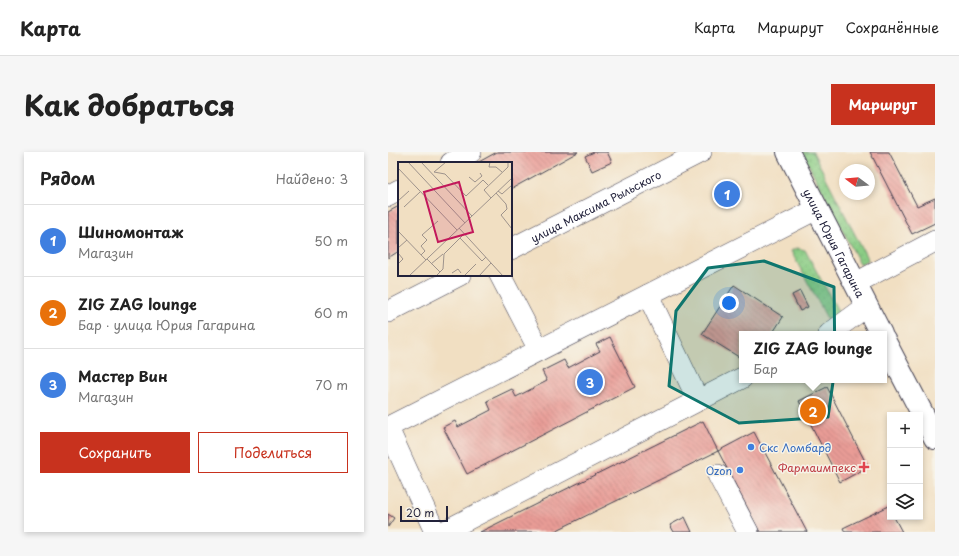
<!DOCTYPE html>
<html lang="ru">
<head>
<meta charset="utf-8">
<style>
  body { margin:0; font-family:"Playpen Sans",sans-serif; background:#f6f6f6; color:#222 }
  .controls { position:absolute; right:12px; bottom:12px; display:grid; overflow:hidden; border-radius:0px; box-shadow:0 2px 6px #0003 }
  .controls button { width:36px; height:36px; display:grid; place-items:center; padding:0; border:0; border-bottom:1px solid #e0e0e0; background:#fff; color:#222; font:20px sans-serif }
  .compass { position:absolute; left:451px; top:12px; width:36px; height:36px; border-radius:50%; background:#fff; box-shadow:0 2px 6px #0003; rotate:286deg }
  .scale { position:absolute; left:12px; bottom:10px; width:48px; box-sizing:border-box; padding-left:4px; border:2px solid #22223b; border-top:0; font-size:11px; line-height:14px; white-space:nowrap; color:#22223b; -webkit-text-stroke:3px #f7f3e8; paint-order:stroke }
  .you { position:absolute; left:341px; top:151px; width:14px; height:14px; margin:-10px; border:3px solid #fff; border-radius:50%; background:#1a73e8; box-shadow:0 0 0 6px #1a73e833 }
  .badge { display:grid; place-items:center; width:26px; height:26px; border-radius:50%; background:#c8321e; color:#fff; font-size:13px; font-weight:700 }
  .pin { position:absolute; translate:-50% -50%; border:2px solid #fff; box-shadow:0 1px 4px #0006 }
  .popup { position:absolute; left:351px; top:179px; width:148px; height:52px; box-sizing:border-box; display:grid; place-content:center; border-radius:0px; background:#fff; filter:drop-shadow(0 1px 3px #0005); font-size:13px; white-space:nowrap; color:#767676 }
  .popup b { font-size:15px; color:#222 }
  .popup::after { content:''; position:absolute; left:50%; top:100%; margin-left:-8px; border:8px solid transparent; border-top-color:#fff }
  .list { margin:0; padding:0; list-style:none }
  h2 { display:flex; justify-content:space-between; align-items:center; height:52px; margin:0; padding:0 16px; font-size:17px }
  h2 small { font-size:13px; font-weight:400; color:#767676 }
  .list li { display:grid; grid-template-columns:26px 1fr auto; gap:12px; align-items:center; box-sizing:border-box; height:72px; padding:0 16px; border-top:1px solid #e0e0e0 }
  .list b { display:block; font-size:15px; white-space:nowrap }
  .list p { margin:0; font-size:13px; white-space:nowrap; color:#767676 }
  .list em { font-size:13px; font-style:normal; color:#767676 }
  .actions { display:flex; gap:8px; padding:12px 16px }
  .actions a { flex:1; padding:9px 0; border:1px solid #c8321e; border-radius:0px; text-align:center; font-size:14px; color:#c8321e }
  .actions .main { background:#c8321e; color:#fff }
  .icon { flex:none; width:22px; height:22px; fill:none; stroke:currentColor; stroke-width:2; stroke-linecap:round; stroke-linejoin:round }
  .map { position:relative; flex:none; width:547px; height:380px; overflow:hidden; border-radius:0px }
  header { display:flex; align-items:center; gap:24px; box-sizing:border-box; height:56px; padding:0 20px; background:#fff; border-bottom:1px solid #e0e0e0 }
  header strong { font-size:19px }
  nav { display:flex; gap:22px; margin-inline-start:auto; font-size:14px }
  .intro { display:flex; align-items:center; justify-content:space-between; box-sizing:border-box; height:96px; padding:0 24px }
  h1 { margin:0; font-size:28px }
  .button { padding:10px 18px; border-radius:0px; background:#c8321e; color:#fff; font-size:14px; font-weight:700 }
  main { display:flex; gap:24px; padding:0 24px }
  aside { flex:1; background:#fff; border-radius:0px; box-shadow:0 2px 6px #0003 }
  .map>svg:first-child { display:block }
  .grass { fill:url(#grass-dots); stroke:#567860 }
  .building { fill:url(#building-back-hatch) }
  .lines { fill:none; stroke-linecap:round; stroke-linejoin:round }
  .minor-casing { stroke:#413e4f; stroke-width:22 }
  .major-casing { stroke:#413e4f; stroke-width:24 }
  .minor { stroke:#fff; stroke-width:21 }
  .major { stroke:#fff; stroke-width:22 }
  .marked { fill:#0f766e; fill-opacity:0.2; stroke:#0f766e; stroke-width:3; stroke-linejoin:round }
  .shop-dot { fill:#3f7fe0; stroke:#f7f3e8; stroke-width:1.5 }
  .health-dot { fill:#e0444e; stroke:#f7f3e8; stroke-width:1.5 }
  .labels { text-anchor:middle; dominant-baseline:central; stroke-width:3; stroke-linejoin:round; paint-order:stroke }
  .street-label { font-size:11px; fill:#22223b; stroke:#f7f3e8 }
  .shop-label { font-size:11px; fill:#366cbe; stroke:#f7f3e8; text-anchor:start }
  .health-label { font-size:11px; fill:#be3a42; stroke:#f7f3e8; text-anchor:end }
  .inset-road { fill:none; stroke:#9e938c; stroke-width:1 }
  .view { fill:#c2185b; fill-opacity:0.15; stroke:#c2185b; stroke-width:2 }
  .inset-edge { fill:none; stroke:#22223b; stroke-width:2 }
</style>
</head>
<body>
<header>
<strong>Карта</strong>
<nav><a>Карта</a><a>Маршрут</a><a>Сохранённые</a></nav>
</header>
<div class="intro"><h1>Как добраться</h1><a class="button">Маршрут</a></div>
<main>
<aside>
<h2>Рядом<small>Найдено: 3</small></h2>
<ul class="list">
<li><span class="badge" style="background:#3f7fe0">1</span><div><b>Шиномонтаж</b><p>Магазин</p></div><em>50 m</em></li>
<li><span class="badge" style="background:#e8710a">2</span><div><b>ZIG ZAG lounge</b><p>Бар · улица Юрия Гагарина</p></div><em>60 m</em></li>
<li><span class="badge" style="background:#3f7fe0">3</span><div><b>Мастер Вин</b><p>Магазин</p></div><em>70 m</em></li>
</ul>
<div class="actions"><a class="main">Сохранить</a><a>Поделиться</a></div>
</aside>
<div class="map">
<svg width="547" height="380" viewBox="0 0 547 380">
  <defs>
    <pattern id="grass-dots" width="8" height="8" patternUnits="userSpaceOnUse"><rect width="8" height="8" fill="#8bcd85"/><path d="M2 2h.1M6 6h.1" fill="none" stroke="#78b074" stroke-width="1.8" stroke-linecap="round"/></pattern>
    <pattern id="building-back-hatch" width="6" height="6" patternUnits="userSpaceOnUse"><rect width="6" height="6" fill="#e99c96"/><path d="M-1 5l2 2M0 0l6 6M5-1l2 2" fill="none" stroke="#bc7f7c"/></pattern>
  </defs>
  <rect width="100%" height="100%" fill="#f7f3e8"/>
  <filter id="ink" filterUnits="userSpaceOnUse"><feTurbulence type="fractalNoise" baseFrequency=".025" numOctaves="2"/><feDisplacementMap in="SourceGraphic" scale="8" xChannelSelector="R" yChannelSelector="G"/><feConvolveMatrix kernelMatrix="1 2 1 2 8 2 1 2 1" color-interpolation-filters="sRGB"/></filter>
  <filter id="wash" filterUnits="userSpaceOnUse"><feTurbulence type="fractalNoise" baseFrequency=".012" numOctaves="4" result="noise"/><feDisplacementMap in="SourceGraphic" scale="16" xChannelSelector="R" yChannelSelector="G"/><feGaussianBlur stdDeviation="0.9" result="paint"/><feColorMatrix in="noise" values="0 0 0 0 0 0 0 0 0 0 0 0 0 0 0 0 0 1.4 0 .05"/><feComposite in="paint" operator="in"/></filter>
  <g filter="url(#wash)">
    <rect width="100%" height="100%" fill="#f1dfc2"/>
    <g class="grass">
      <polygon points="414,0 425,0 480,108 472,112"/>
      <polygon points="409,96 417,98 450,159 451,164 442,172 403,99"/>
    </g>
    <g id="blocks">
      <g class="building">
        <polygon points="109,0 190,0 123,37 123,11 89,11"/>
        <polygon points="206,0 219,0 224,10 204,19 197,4"/>
        <polygon points="482,0 501,0 529,54 547,46 547,71 524,82"/>
        <polygon points="338,31 348,46 340,52 330,37"/>
        <polygon points="11,54 11,99 0,106 0,60"/>
        <polygon points="346,133 395,165 384,182 354,182 354,207 314,182"/>
        <polygon points="412,139 420,155 412,159 404,143"/>
        <polygon points="222,185 247,235 79,322 55,275 67,269 70,275 103,258 99,249 124,237 128,245 159,229 154,219 176,208 180,216 212,199 208,192"/>
        <polygon points="439,235 480,315 452,330 411,249"/>
        <polygon points="315,269 330,299 165,380 92,380"/>
        <polygon points="366,280 419,380 372,380 330,299"/>
        <polygon points="501,354 502,365 506,365 514,380 457,380 455,376"/>
        <polygon points="0,362 6,366 0,375"/>
        <polygon points="297,365 304,380 286,380 282,373"/>
      </g>
    </g>
  </g>
  <g filter="url(#ink)">
    <use href="#blocks" fill-opacity="0" stroke="#413e4f" stroke-width="1"/>
    <g class="lines">
      <g class="minor-casing">
        <g id="minor">
          <polyline points="63,11 83,0"/>
          <polyline points="0,44 11,38"/>
          <path id="s1" d="M 123,97 L 313,0"/>
          <polyline points="112,123 151,198"/>
          <polyline points="468,131 547,89"/>
          <polyline points="260,143 310,248"/>
          <polyline points="0,160 72,123"/>
          <polyline points="441,182 479,154"/>
          <polyline points="0,275 429,57"/>
          <polyline points="0,276 47,380"/>
          <polyline points="330,323 360,380"/>
          <polyline points="55,380 354,226"/>
        </g>
      </g>
      <g class="major-casing">
        <g id="major">
          <path id="s2" d="M 400,0 L 493,182"/>
          <polyline points="496,188 547,286"/>
        </g>
      </g>
      <use href="#minor" class="minor"/>
      <use href="#major" class="major"/>
    </g>
  </g>
  <path class="marked" d="M 376,109 L 446,135 L 447,216 L 440,265 L 351,271 L 281,234 L 288,159 L 320,116 Z"/>
  <g class="shop-dot">
    <circle cx="363" cy="295" r="4"/>
    <circle cx="352" cy="318" r="4"/>
  </g>
  <path class="health-dot" d="M474 309h4v4h4v4h-4v4h-4v-4h-4v-4h4z"/>
  <g class="labels">
    <g class="street-label">
      <text stroke="none"><textPath href="#s1" startOffset="95">улица Максима Рыльского</textPath></text>
      <text stroke="none"><textPath href="#s2" startOffset="102">улица Юрия Гагарина</textPath></text>
    </g>
    <g class="shop-label">
      <text x="371" y="295">Скс Ломбард</text>
      <text x="344" y="318" text-anchor="end">Ozon</text>
    </g>
    <g class="health-label">
      <text x="468" y="315">Фармаимпекс</text>
    </g>
  </g>
  <g transform="translate(10 10)">
    <rect width="114" height="114" fill="#f1dfc2"/>
    <path class="inset-road" d="M 10,0 L 67,61M 23,0 L 74,54M 92,0 L 91,5 L 98,5 L 104,10M 0,6 L 59,68M 36,10 L 47,12 L 68,34 L 85,18 L 90,23M 36,10 L 48,0M 71,15 L 77,20 L 84,14 L 82,11M 100,29 L 104,32 L 114,23M 98,31 L 108,42 L 109,47 L 103,53 L 114,67M 93,36 L 86,28 L 110,5 L 110,0M 0,39 L 11,29M 6,45 L 22,30M 61,66 L 105,114M 0,69 L 28,98M 62,76 L 84,99 L 88,95M 0,86 L 9,78M 0,91 L 5,97 L 0,102M 23,93 L 27,89 L 23,84 L 29,78 L 24,73 L 40,59M 29,97 L 42,110 L 38,114M 33,102 L 45,92M 42,110 L 45,107 L 46,92 L 66,72M 54,111 L 60,107 L 63,111M 11,114 L 114,16M 66,114 L 78,102M 81,114 L 93,101"/>
    <path class="view" d="M 61,20 L 75,70 L 40,80 L 26,30 Z"/>
    <rect width="114" height="114" class="inset-edge"/>
  </g>
</svg>
<div class="controls">
<button>+</button>
<button>−</button>
<button><svg class="icon" aria-label="layers" viewBox="0 0 24 24"><path d="M12 4l9 5-9 5-9-5zM3 14l9 5 9-5"/></svg></button>
</div>
<svg class="compass" viewBox="-18 -18 36 36"><path d="M0-13l5 13h-10z" fill="#e53935"/><path d="M0 13l5-13h-10z" fill="#767676"/></svg>
<div class="scale">20 m</div>
<div class="you"></div>
<div class="pin badge" style="left:339px;top:42px;background:#3f7fe0">1</div>
<div class="pin badge" style="left:425px;top:259px;background:#e8710a">2</div>
<div class="popup"><b>ZIG ZAG lounge</b>Бар</div>
<div class="pin badge" style="left:202px;top:230px;background:#3f7fe0">3</div>
</div>
</main>
</body>
</html>
